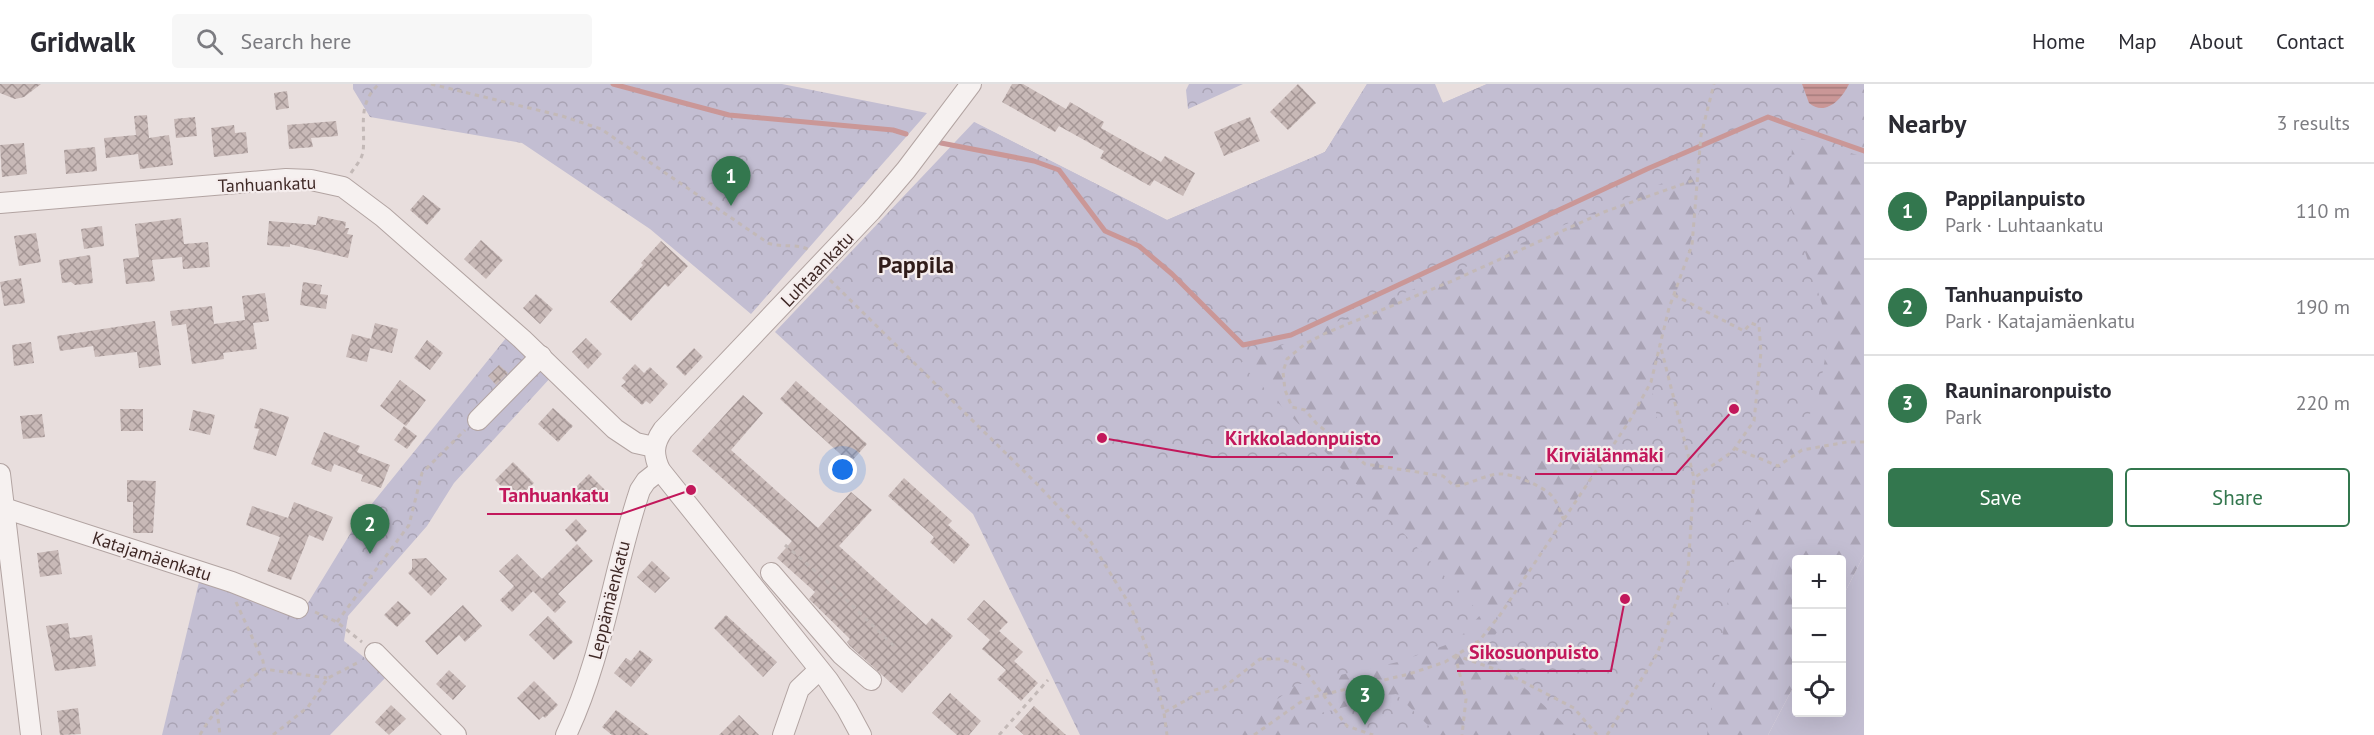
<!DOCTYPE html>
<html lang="en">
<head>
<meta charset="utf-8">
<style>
  body { margin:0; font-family:"PT Sans",sans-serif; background:#f7f7f7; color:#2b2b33 }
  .controls { position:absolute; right:18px; bottom:18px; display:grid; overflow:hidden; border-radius:6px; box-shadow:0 6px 24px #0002 }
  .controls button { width:54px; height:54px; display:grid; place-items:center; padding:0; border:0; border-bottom:2px solid #e1e1e2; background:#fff; color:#2b2b33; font:30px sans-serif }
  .you { position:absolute; left:843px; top:386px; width:21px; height:21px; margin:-15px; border:4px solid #fff; border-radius:50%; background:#1a73e8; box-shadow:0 0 0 9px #1a73e833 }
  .badge { display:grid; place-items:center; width:39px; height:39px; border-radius:50%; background:#33774e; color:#fff; font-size:20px; font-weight:700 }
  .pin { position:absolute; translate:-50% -50px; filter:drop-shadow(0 2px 3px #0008) }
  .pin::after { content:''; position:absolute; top:32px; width:21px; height:18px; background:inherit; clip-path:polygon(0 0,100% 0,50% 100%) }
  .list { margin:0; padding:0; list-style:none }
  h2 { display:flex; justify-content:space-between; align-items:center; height:78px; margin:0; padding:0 24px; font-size:26px }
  h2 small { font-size:20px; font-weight:400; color:#7c7c81 }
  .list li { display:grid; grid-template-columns:39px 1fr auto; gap:18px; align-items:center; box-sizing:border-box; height:96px; padding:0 24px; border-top:2px solid #e1e1e2 }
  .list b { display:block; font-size:22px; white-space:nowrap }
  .list p { margin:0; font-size:20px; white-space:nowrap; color:#7c7c81 }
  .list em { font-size:20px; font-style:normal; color:#7c7c81 }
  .actions { display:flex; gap:12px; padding:18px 24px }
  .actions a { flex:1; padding:14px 0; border:2px solid #33774e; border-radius:6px; text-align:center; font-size:21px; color:#33774e }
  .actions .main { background:#33774e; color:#fff }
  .icon { flex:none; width:33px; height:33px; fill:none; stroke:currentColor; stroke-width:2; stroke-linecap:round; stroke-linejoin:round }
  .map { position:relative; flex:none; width:1864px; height:651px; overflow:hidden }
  header { display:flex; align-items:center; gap:36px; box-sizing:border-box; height:84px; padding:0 30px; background:#fff; border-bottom:2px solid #e1e1e2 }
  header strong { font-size:28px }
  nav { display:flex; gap:33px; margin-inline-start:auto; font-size:21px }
  .search { width:420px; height:54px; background:#f7f7f7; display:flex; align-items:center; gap:15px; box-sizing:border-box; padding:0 21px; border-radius:6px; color:#7c7c81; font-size:22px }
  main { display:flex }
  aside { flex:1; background:#fff }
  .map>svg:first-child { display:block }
  .grass { fill:#c3bed2 }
  .forest { fill:url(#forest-firs) }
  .park { fill:url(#park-crowns) }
  .water { fill:url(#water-rules) }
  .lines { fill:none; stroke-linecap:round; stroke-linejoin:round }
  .stream { stroke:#ca9797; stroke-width:5 }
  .building { fill:url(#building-cross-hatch) }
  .minor-casing { stroke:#b2a4a2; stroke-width:22 }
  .path { stroke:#c3b9b7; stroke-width:3; stroke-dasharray:4.5 4.5; stroke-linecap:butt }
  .minor { stroke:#f6f1f0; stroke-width:20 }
  .labels { text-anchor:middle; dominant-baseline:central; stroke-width:4.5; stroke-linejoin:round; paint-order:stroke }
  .street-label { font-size:18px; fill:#3f2926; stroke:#f5eded }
  .district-label { font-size:24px; font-weight:bold; fill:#301c19; stroke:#f5eded }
  .leader { fill:none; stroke:#c2185b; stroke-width:2 }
  .callout-dot { fill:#c2185b; stroke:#f5eded; stroke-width:2 }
  .callout-label { font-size:20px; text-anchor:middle; font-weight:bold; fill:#c2185b; stroke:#f5eded; stroke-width:4.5; stroke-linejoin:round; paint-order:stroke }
</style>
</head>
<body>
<header>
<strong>Gridwalk</strong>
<div class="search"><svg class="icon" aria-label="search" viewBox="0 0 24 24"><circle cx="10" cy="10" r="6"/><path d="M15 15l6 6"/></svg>Search here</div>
<nav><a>Home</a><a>Map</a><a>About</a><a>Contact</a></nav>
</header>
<main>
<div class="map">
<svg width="1864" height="651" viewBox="0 0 1864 651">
  <defs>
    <pattern id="forest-firs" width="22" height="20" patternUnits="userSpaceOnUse" patternTransform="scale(1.5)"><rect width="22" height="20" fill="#c3bed2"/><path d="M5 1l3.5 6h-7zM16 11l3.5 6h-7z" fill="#a9a3b4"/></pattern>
    <pattern id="park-crowns" width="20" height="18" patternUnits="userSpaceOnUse" patternTransform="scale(1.5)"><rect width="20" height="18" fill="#c3bed2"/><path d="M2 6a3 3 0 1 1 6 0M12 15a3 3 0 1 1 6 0" fill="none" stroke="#a9a3b4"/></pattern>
    <pattern id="water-rules" width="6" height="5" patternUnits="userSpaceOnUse" patternTransform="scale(1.5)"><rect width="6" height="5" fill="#ca9797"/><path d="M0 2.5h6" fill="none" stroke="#a57b7b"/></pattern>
    <pattern id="building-cross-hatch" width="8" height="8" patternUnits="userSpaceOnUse" patternTransform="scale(1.5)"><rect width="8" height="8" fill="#c8b9b7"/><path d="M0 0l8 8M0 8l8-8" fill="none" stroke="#a49695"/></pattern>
  </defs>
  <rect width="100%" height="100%" fill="#e8dedd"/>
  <polygon class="grass" points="1864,471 1864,651 1768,651 1796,598 1796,628 1842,628 1842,514"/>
  <polygon class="forest" points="1367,0 1428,0 1443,19 1487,0 1802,0 1864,26 1864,471 1842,514 1842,476 1796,476 1796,598 1768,651 1125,651 974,38 1167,136 1325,68"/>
  <g class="park">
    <polygon points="353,0 782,0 927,29 751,230 650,145 522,59 370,33 353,5"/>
    <polygon points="1189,0 1243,0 1188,25 1186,6"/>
    <polygon points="1367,0 1435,0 1443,19 1487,0 1864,0 1864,73 1793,52 1788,115 1830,245 1818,315 1736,465 1707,651 1576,651 1484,566 1498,547 1490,543 1630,336 1657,334 1651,298 1700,125 1698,84 1240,279 1481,530 1457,557 1398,578 1296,601 1230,651 1080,651 973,430 775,248 974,38 1167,136 1325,68"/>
    <polygon points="506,254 552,292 454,399 427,442 348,532 344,557 387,592 330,651 162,651 199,498 271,519 300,532 358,437"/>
    <polygon points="1396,610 1438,651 1287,651 1317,630"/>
  </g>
  <path class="water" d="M 1802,0 L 1849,0 C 1842,15 1825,33 1809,19 Z"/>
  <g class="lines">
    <g class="stream">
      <polyline points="613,0 729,31 893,46 906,50"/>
      <polyline points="941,59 1034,77 1059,86 1105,147 1139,162 1172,190 1243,261 1291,251 1647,85 1768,33 1864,67"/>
    </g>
  </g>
  <g class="building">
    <polygon points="0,0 41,0 24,13 15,15 0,9"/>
    <polygon points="1012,0 1023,0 1066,25 1070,18 1104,38 1101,44 1161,78 1165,72 1195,89 1183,112 1154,96 1150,102 1100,74 1104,67 1059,42 1055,48 1002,18"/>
    <polygon points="1298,0 1316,19 1288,46 1270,28"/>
    <polygon points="287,7 289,24 276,26 274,9"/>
    <polygon points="147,31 149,54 169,51 173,81 140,85 138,70 106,74 104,54 136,51 134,32"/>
    <polygon points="195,33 197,52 176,54 174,35"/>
    <polygon points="1250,33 1260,57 1224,72 1214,48"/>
    <polygon points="336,37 338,52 311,54 313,63 289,65 287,41"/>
    <polygon points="234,41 235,49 246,48 248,69 214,73 211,44"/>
    <polygon points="24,59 27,90 2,93 0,61"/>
    <polygon points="95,63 97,87 66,90 64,66"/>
    <polygon points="423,111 441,125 427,141 410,126"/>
    <polygon points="318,132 346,138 345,144 349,144 347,150 353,151 348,174 290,160 290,163 267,161 269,137 316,141"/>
    <polygon points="181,134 184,160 208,158 210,183 183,185 182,173 152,176 155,197 126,200 123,175 139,173 135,140"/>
    <polygon points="102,142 104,162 84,165 81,145"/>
    <polygon points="36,149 41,178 19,182 14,152"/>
    <polygon points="481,156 503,176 486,195 464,175"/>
    <polygon points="661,157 688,182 668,203 665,200 631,237 610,218 643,181 641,179"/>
    <polygon points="90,171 93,199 75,201 71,198 62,199 59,176"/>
    <polygon points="21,194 25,219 4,222 0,198"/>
    <polygon points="303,198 322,201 320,210 328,211 326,225 300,221"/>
    <polygon points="265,209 269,237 253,239 257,265 223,269 224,275 192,280 186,240 172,242 170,227 212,222 214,240 245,236 242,212"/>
    <polygon points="536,210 553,225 540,240 523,224"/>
    <polygon points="155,237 161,281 139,284 137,268 95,273 93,262 60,267 57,252"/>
    <polygon points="375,239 398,245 392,269 370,264 367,278 346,273 352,250 371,255"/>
    <polygon points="586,254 602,270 588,285 572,268"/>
    <polygon points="427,256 443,269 430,286 414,274"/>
    <polygon points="31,258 34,279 14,282 12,261"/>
    <polygon points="694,264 703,273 685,292 676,283"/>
    <polygon points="635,280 644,289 650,283 668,300 650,320 646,317 642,321 621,302 626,298 622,294"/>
    <polygon points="499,281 508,289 496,301 488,292"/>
    <polygon points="400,296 426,316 406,342 380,322"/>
    <polygon points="796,297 867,360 850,379 780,315"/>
    <polygon points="743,311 763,329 731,366 818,444 851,408 872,426 839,462 926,541 932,534 953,552 902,609 850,562 847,558 850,555 809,515 815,508 777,474 792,457 692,367"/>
    <polygon points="260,324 289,333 276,372 253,365 259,345 254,344"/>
    <polygon points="553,324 573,342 558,358 538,340"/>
    <polygon points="120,325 143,325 143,347 121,347"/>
    <polygon points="193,326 215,331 210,351 189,346"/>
    <polygon points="42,330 45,353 23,355 20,332"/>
    <polygon points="404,342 417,352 407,365 394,356"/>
    <polygon points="324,348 360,362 357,368 390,381 381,404 361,397 363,391 334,380 331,388 311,380"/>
    <polygon points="513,378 534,399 518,414 512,407 509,410 495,396"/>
    <polygon points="589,390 605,406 590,421 574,405"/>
    <polygon points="904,394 952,437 948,441 970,461 954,480 930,458 934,453 888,412"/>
    <polygon points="127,396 156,397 153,449 133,449 133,418 127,418"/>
    <polygon points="294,418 333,433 323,457 309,451 291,496 267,487 280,453 246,441 252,422 288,434"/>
    <polygon points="576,435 587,447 576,458 565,446"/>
    <polygon points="577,460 593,477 558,510 566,518 555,529 533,507 512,528 500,516 514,502 499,487 517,470 542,495"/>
    <polygon points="58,466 62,490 40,493 37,469"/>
    <polygon points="426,474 447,495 431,512 408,489 412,485 412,475"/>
    <polygon points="652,477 670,494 655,509 637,493"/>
    <polygon points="984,516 1008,538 999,547 1023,568 1014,577 1038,599 1021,617 997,595 1006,586 982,565 990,556 967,535"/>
    <polygon points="398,517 411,529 397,543 384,531"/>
    <polygon points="463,521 482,542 465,558 459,551 437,571 425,557"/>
    <polygon points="726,531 777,578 763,593 714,544"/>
    <polygon points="548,532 573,558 554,576 529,551"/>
    <polygon points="68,539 70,554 92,551 96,582 55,587 46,542"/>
    <polygon points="640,566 653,576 631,603 614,589 626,574 631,577"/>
    <polygon points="449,586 466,602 453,616 436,600"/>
    <polygon points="534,597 558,621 545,634 543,632 539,636 517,614"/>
    <polygon points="950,609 981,637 969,651 957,651 932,629"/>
    <polygon points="391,621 406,635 389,651 375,638"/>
    <polygon points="1034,622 1066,651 1024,651 1015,643"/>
    <polygon points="78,624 81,650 60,651 57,627"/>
    <polygon points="616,626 649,651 612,651 602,643"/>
    <polygon points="739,631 759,651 719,651"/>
  </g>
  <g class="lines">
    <g class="minor-casing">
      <g id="minor">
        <polyline points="0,119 286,95 311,96 343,103 383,133 522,255 615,345 636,359 654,363"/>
        <polyline points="478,336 541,272"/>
        <polyline points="0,390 31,651"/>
        <polyline points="4,424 232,498 298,524"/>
        <polyline points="771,489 842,571 871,596"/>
        <polyline points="375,569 456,651"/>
        <path d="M 566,651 C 603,574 613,486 640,406 L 646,397 L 660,386"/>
        <polyline points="783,651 799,605 819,586"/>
        <path d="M 861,651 L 847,625 L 828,596 L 660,386 C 653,371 653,360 663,346 L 871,127 L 906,86 L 971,0"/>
      </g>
    </g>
    <g class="path">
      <path d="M 431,0 L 562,32 L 601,45 L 768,159 C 781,164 798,159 809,166"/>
      <path d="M 351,89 C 356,81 361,77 363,68 C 366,44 356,21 379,0"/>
      <polyline points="830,196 1037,400 1089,455 1130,521 1150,572 1164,629 1167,651"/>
      <polyline points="1674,211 1744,247 1751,239 1759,242 1761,268 1754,337 1732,368 1694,394"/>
      <polyline points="1734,364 1778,382 1802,366 1847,358 1864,358"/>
      <path d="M 1564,436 C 1560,428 1557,417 1551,411 C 1542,402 1512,389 1499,390 C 1483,391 1470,401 1454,402 L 1443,392 L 1365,380 L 1316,339 L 1305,326 L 1292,323 L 1285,306 L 1283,288 L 1287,275 L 1305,260 L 1326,249 L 1452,197 L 1604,128 L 1697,95"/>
      <polyline points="785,461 830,500 895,563"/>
      <polyline points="236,518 263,577 264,585"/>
      <polyline points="315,528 337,538 362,558"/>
      <polyline points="337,538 409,441 422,389 465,346"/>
      <polyline points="1455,571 1506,589 1574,624 1597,651"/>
      <polyline points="1455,571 1466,615 1462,651"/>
      <polyline points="217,626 220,651"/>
      <polyline points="1165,628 1197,610 1223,604 1260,575 1281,575 1302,583 1347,642 1373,651"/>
      <path d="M 200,651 C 215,623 238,603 264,585 L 327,594"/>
      <polyline points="273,651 308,623 328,594 361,577"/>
      <polyline points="999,651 1048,596"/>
      <polyline points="1254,651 1305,615 1409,590 1445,578 1479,557 1500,531 1630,336 1651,298 1669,224 1692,161 1701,51 1714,0"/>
      <polyline points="1607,651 1657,570 1688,486 1694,394 1660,260"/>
    </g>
    <use href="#minor" class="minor"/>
  </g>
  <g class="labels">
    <g class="street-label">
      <text transform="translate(267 100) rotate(-2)">Tanhuankatu</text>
      <text transform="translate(817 185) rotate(-46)">Luhtaankatu</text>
      <text transform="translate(152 472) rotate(18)">Katajamäenkatu</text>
      <text transform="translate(609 516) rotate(-76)">Leppämäenkatu</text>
    </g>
    <g class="district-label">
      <text x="916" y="180">Pappila</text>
    </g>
  </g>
  <path class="leader" d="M1102 354L1212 373H1393M1734 325L1676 390H1535M691 406L621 430H487M1625 515L1611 587H1457"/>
  <g class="callout-dot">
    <circle cx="1102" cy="354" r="6"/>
    <circle cx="1734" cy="325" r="6"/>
    <circle cx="691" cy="406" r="6"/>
    <circle cx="1625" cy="515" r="6"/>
  </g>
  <g class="callout-label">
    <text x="1303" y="361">Kirkkoladonpuisto</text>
    <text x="1605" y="378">Kirviälänmäki</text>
    <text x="554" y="418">Tanhuankatu</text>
    <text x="1534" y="575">Sikosuonpuisto</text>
  </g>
</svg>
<div class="controls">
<button>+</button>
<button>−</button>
<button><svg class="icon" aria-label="locate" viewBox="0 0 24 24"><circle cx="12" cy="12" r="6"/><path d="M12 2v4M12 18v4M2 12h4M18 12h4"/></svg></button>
</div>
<div class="you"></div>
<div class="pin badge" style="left:731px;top:122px">1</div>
<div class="pin badge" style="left:370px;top:470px">2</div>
<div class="pin badge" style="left:1365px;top:641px">3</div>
</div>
<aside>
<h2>Nearby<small>3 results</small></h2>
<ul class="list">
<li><span class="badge">1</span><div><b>Pappilanpuisto</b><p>Park · Luhtaankatu</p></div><em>110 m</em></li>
<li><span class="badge">2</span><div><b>Tanhuanpuisto</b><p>Park · Katajamäenkatu</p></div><em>190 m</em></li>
<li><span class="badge">3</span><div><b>Rauninaronpuisto</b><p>Park</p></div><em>220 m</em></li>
</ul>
<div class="actions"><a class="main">Save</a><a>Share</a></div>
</aside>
</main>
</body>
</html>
